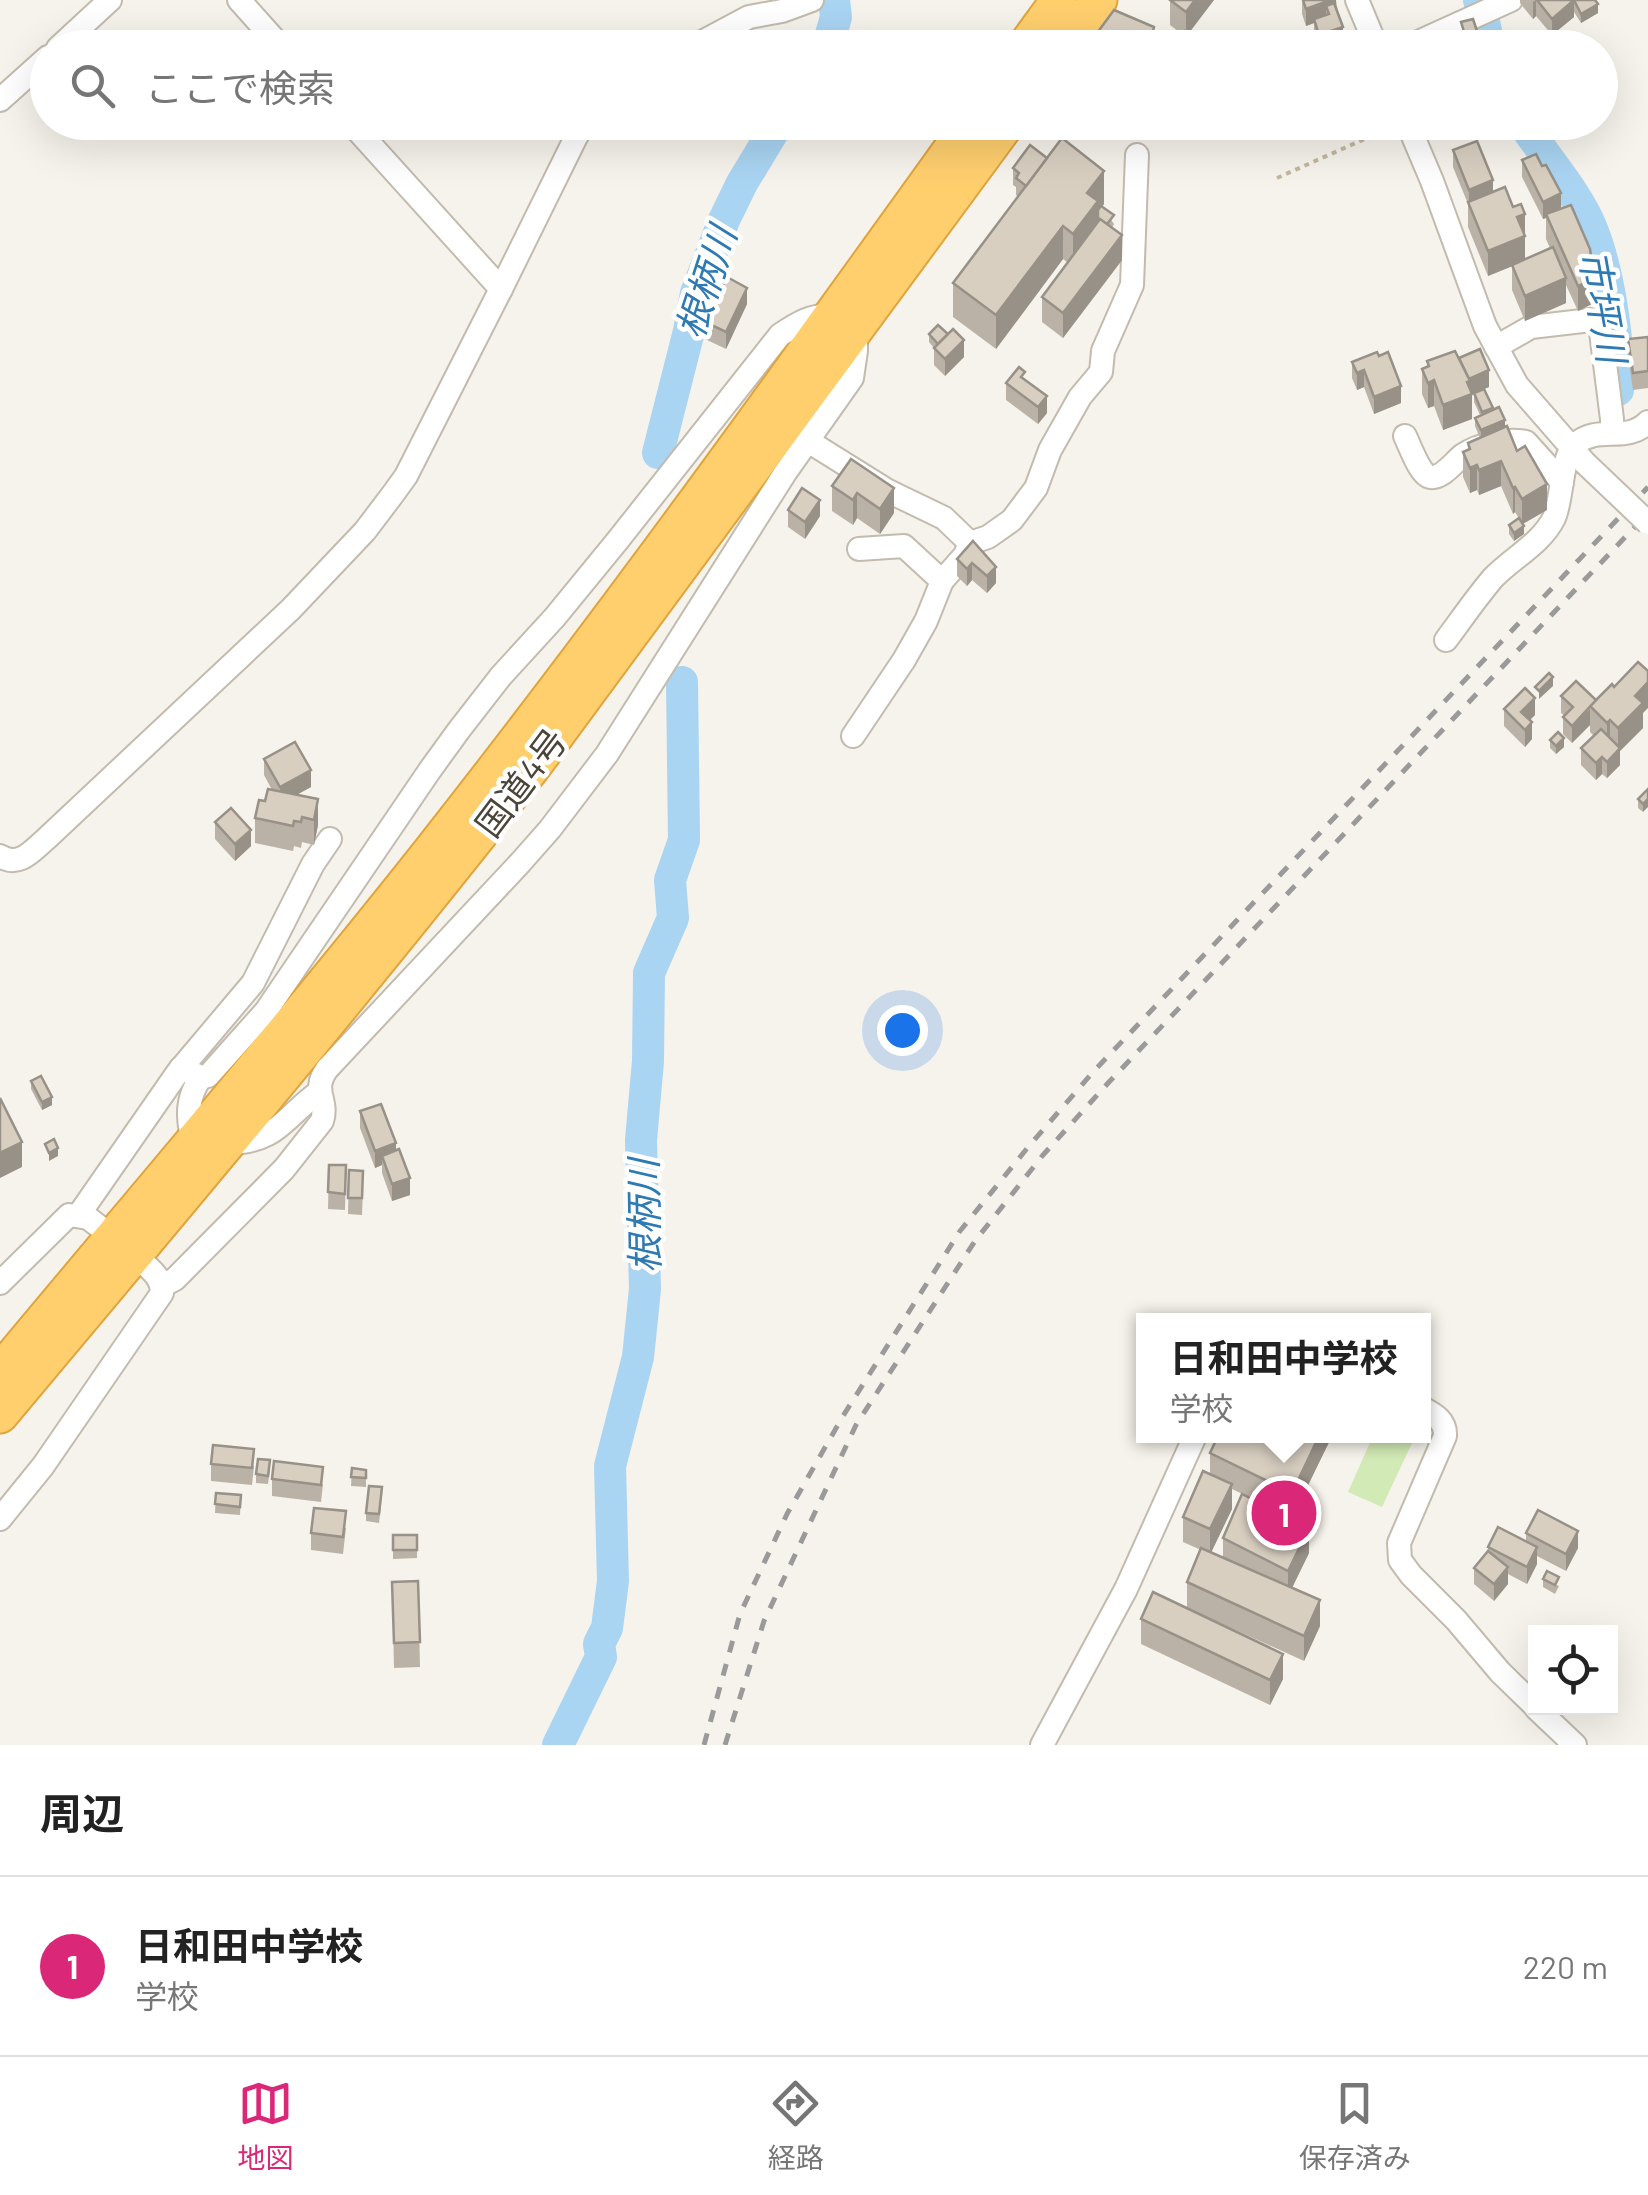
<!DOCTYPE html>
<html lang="ja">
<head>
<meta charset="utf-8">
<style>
  body { margin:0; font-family:Barlow,"Noto Sans JP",sans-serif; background:#f2f2f2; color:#222 }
  .controls { position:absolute; right:30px; bottom:30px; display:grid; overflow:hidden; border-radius:0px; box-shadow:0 10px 40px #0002 }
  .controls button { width:90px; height:90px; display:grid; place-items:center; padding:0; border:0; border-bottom:2px solid #e0e0e0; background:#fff; color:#222; font:50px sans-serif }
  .you { position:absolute; left:902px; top:1030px; width:35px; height:35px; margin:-25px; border:8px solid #fff; border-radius:50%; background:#1a73e8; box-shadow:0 0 0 15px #1a73e833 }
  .badge { display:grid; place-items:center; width:65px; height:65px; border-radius:50%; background:#db2777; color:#fff; font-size:32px; font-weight:700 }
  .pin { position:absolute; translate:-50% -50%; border:5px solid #fff; box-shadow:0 2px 10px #0006 }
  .popup { position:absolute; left:1136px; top:1313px; width:295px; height:130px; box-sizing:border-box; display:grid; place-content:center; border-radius:0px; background:#fff; filter:drop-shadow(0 2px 8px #0005); font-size:32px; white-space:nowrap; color:#767676 }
  .popup b { font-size:38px; color:#222 }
  .popup::after { content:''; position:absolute; left:50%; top:100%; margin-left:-20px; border:20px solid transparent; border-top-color:#fff }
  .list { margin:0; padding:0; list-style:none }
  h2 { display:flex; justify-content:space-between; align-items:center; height:130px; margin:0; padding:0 40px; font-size:42px }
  h2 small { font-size:32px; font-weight:400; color:#767676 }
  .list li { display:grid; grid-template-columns:65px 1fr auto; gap:30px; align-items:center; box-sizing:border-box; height:180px; padding:0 40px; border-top:2px solid #e0e0e0 }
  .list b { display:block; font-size:38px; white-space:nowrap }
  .list p { margin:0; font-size:32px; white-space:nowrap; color:#767676 }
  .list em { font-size:32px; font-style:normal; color:#767676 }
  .icon { flex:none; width:55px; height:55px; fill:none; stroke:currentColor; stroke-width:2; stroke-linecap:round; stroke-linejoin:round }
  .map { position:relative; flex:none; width:1648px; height:1745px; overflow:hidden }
  .search { position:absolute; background:#fff; box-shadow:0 10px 40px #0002; left:30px; right:30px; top:30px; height:110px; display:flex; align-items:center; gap:25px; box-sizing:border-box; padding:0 35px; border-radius:55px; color:#767676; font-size:38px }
  .sheet { height:310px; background:#fff }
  nav { display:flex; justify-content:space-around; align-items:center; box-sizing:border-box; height:140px; border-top:2px solid #e0e0e0; background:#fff; font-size:28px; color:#767676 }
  nav a { display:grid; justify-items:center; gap:5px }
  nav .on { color:#db2777 }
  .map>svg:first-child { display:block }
  .green { fill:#d2eab5 }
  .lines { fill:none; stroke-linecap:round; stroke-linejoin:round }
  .river { stroke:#a9d4f2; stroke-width:32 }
  .minor-casing { stroke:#c2bbae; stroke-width:26 }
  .highway-casing { stroke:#e0a43c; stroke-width:39 }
  .path { stroke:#c4b79f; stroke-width:4; stroke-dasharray:5 5; stroke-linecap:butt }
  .minor { stroke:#fff; stroke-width:22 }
  .highway { stroke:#ffcf6e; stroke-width:35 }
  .rail { stroke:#9a9a9a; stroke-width:5; stroke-dasharray:12 12; stroke-linecap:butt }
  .minor-bridge-casing { stroke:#c2bbae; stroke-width:26; stroke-linecap:butt }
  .minor-bridge { stroke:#fff; stroke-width:22 }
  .wall { fill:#bab2a6 }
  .shaded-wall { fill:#979187 }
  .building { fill:#d8cfc1; stroke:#979187; stroke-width:2.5 }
  .labels { text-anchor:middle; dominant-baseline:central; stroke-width:9; stroke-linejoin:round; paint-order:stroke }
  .street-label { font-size:35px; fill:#4b4439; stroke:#fff }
  .water-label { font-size:38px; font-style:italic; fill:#2e7ab2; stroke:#fff }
</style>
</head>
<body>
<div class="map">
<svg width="1648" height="1745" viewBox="0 0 1648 1745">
  <rect width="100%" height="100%" fill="#f6f3ec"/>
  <polygon class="green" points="1373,1436 1397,1436 1412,1443 1382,1507 1348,1492"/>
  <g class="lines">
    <g class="river">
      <polyline points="1479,0 1490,48"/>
      <polyline points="827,48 836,17 834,0"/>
      <path d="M 1522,122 C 1544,155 1571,185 1588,220 C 1608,262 1620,344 1618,390"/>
      <polyline points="658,453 689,331 696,293 724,220 742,183 779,122"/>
      <polyline points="558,1745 601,1657 599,1644 607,1628 613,1581 610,1466 638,1357 645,1289 641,1140 648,1061 649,973 673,918 670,880 684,840 682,682"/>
    </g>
    <g class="minor-casing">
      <g id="minor">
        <polyline points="239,0 282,48"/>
        <polyline points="1357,0 1377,48"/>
        <polyline points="58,48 110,0"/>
        <polyline points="691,48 749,17 782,11 812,0"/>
        <polyline points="1405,48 1511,0"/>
        <polyline points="0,100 48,57"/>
        <polyline points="350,122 501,289"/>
        <polyline points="1407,122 1432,181 1485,326 1517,385 1585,463"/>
        <polyline points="1496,347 1531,327 1591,320 1597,323 1601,332 1612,419 1612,433"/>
        <path d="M 1405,436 C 1410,446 1420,475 1430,477 C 1442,479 1455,461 1463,455 C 1480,444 1507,438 1526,442 L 1562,482"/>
        <polyline points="808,441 888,491 944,518 970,543"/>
        <polyline points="859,549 904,546 942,581"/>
        <path d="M 1446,640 C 1461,620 1476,598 1493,578 C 1512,558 1541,544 1554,518 C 1563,499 1560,457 1576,444 C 1599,424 1626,444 1648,422"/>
        <polyline points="853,736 904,660 926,621 942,581 965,555 970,543 988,537 1012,520 1036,488 1050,450 1080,397 1101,372 1103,351 1132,285 1137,155"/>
        <path d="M 0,856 C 19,868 32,851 46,839 L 291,609 L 365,531 L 393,494 L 406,476 L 501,289 L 576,137 L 585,122"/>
        <path d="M 181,1068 L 201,1077 L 208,1076 L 266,1011 L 430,770 L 459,730 L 501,676 L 555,617 L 618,540 L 780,335 C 798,323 811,315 833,315"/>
        <path d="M 193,1142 C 187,1117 186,1099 201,1077"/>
        <path d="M 229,1143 C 278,1142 284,1117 319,1092"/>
        <polyline points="78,1216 178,1072 253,983 313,864 330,839"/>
        <polyline points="0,1283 69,1215 88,1218 113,1237"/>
        <path d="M 162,1286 L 175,1279 L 284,1169 L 322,1121 C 329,1100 311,1091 327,1069 L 520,863 L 550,829 L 607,754 L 785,473 L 852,378 L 856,351 L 856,329"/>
        <path d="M 1424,1409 C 1435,1415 1446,1421 1445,1436 L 1399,1543 L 1400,1560 L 1411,1575 L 1456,1620 L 1500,1672 L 1536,1707"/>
        <path d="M 0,1519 L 43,1466 L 162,1293 C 162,1275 146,1266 134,1255"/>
        <polyline points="1536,1708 1575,1745"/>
        <polyline points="1042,1745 1126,1589 1195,1436"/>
      </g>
    </g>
    <g class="highway-casing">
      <g id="highway">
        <polyline points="1024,48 1059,0"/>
        <polyline points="1063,48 1099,0"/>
        <path d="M 0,1372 C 144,1199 291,1028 431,851 C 618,614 794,368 971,122"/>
        <path d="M 0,1415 C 180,1200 361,986 534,765 L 1008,122"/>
      </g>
    </g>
    <polyline class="path" points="1277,178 1387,129"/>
    <use href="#minor" class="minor"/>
    <use href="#highway" class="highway"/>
    <g class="rail">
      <polyline points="704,1745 740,1614 787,1514 843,1416 960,1231 1029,1146 1093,1072 1648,487"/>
      <polyline points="725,1745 764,1621 856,1425 975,1241 1043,1155 1109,1082 1648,513"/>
    </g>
    <g class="minor-bridge-casing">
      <polyline id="minor-bridge" points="1585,463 1648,523"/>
    </g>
    <use href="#minor-bridge" class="minor-bridge"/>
  </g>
  <g class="wall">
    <polygon points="1170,0 1214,0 1188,33 1189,43 1185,48 1174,48 1174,44 1182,34 1170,25"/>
    <polygon points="1302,0 1336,0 1343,44 1332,48 1318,48 1314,36 1314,23 1306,26 1302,14"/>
    <polygon points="1520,0 1595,0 1598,13 1581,23 1574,12 1574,17 1552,35 1536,16 1533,19 1520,3"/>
    <polygon points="1453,150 1493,192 1525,214 1525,259 1550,248 1546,239 1546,218 1543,219 1522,177 1522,160 1561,209 1594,303 1578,311 1566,285 1566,303 1525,321 1512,290 1512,266 1488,276 1468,227 1468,204 1453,167"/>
    <polygon points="1013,168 1104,204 1102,207 1114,224 1112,228 1122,260 1063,338 1042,322 1042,297 1068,263 1063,259 996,349 953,317 953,283 1018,196 1016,195 1016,187 1013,185"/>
    <polygon points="747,304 726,349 705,339 705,322"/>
    <polygon points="929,334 964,357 945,376 934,365 934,348 929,342"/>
    <polygon points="1648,337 1648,388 1633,390 1628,356 1628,339"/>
    <polygon points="1459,360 1489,387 1484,389 1493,410 1505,427 1547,510 1523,524 1524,534 1514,541 1509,534 1509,525 1520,520 1515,512 1513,514 1501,486 1479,495 1477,490 1470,493 1463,477 1463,452 1468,450 1468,443 1480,438 1475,426 1475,418 1480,415 1474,402 1474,394 1472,394 1472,419 1443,430 1434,406 1428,408 1422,394 1422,369 1427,367 1427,361"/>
    <polygon points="1352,362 1401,403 1374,414 1364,387 1357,390 1352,378"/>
    <polygon points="1025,380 1047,413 1038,424 1006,400 1006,383"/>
    <polygon points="851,459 894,513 880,534 857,518 853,525 832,511 832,486"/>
    <polygon points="788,510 820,516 805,539 788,527"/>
    <polygon points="973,541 996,583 987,593 972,580 967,586 957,576 957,559"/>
    <polygon points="1561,696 1596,700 1643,713 1643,728 1620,751 1620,765 1607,778 1602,774 1596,780 1581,765 1581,748 1594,736 1590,732 1590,725 1572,743 1563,734 1563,717 1565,716 1561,713"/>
    <polygon points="1504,709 1535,715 1530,720 1532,739 1525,747 1504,726"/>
    <polygon points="1550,740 1564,747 1556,754 1550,748"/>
    <polygon points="264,759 311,787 296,795 318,825 314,845 302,842 301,848 294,846 293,851 255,843 255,818 272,790 264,775"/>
    <polygon points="1648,789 1643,812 1638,808 1638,799"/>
    <polygon points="215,822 251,846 235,861 215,839"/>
    <polygon points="31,1081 52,1105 42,1110 31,1089"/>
    <polygon points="360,1111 396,1151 410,1195 392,1201 382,1173 382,1165 375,1168 360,1128"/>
    <polygon points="329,1165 346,1165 345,1210 328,1209"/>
    <polygon points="349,1170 363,1188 362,1215 348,1214"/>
    <polygon points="1332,1436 1292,1518 1232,1489 1232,1509 1211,1552 1223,1558 1223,1538 1309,1553 1292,1588 1320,1626 1304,1661 1187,1608 1187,1582 1201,1550 1183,1542 1183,1517 1210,1473 1210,1453"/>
    <polygon points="211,1464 254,1466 252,1485 211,1481"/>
    <polygon points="352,1468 366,1470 366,1487 351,1486"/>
    <polygon points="270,1469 268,1484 256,1483 256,1474"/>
    <polygon points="272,1479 323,1484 321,1502 272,1496"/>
    <polygon points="216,1493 241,1495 240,1515 215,1513"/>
    <polygon points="382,1496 379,1523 366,1521 366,1513"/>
    <polygon points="346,1528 343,1554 311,1550 311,1533"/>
    <polygon points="1526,1533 1578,1548 1566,1571 1537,1556 1537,1564 1527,1584 1508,1574 1508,1584 1494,1601 1474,1584 1474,1568 1488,1551 1488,1547 1526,1541"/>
    <polygon points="393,1535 417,1535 417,1558 393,1559"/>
    <polygon points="1543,1579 1559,1586 1555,1594 1543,1587"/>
    <polygon points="418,1581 420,1667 394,1668 392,1582"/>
    <polygon points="1141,1619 1283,1679 1270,1705 1141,1644"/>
  </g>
  <g class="shaded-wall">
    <polygon points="1195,0 1214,0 1186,37 1186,12"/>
    <polygon points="1324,0 1336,0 1336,12 1326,6 1326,15 1314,19 1314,23 1306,26 1306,9"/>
    <polygon points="1536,0 1536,16 1533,19 1533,2"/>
    <polygon points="1574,0 1574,17 1552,35 1552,19"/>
    <polygon points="1598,4 1598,13 1581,23 1581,14"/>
    <polygon points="1154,27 1154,48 1149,48"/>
    <polygon points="1343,27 1343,44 1332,48 1319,48 1319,35"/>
    <polygon points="1189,34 1189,43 1185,48 1178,48"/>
    <polygon points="1104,171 1104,204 1098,212 1098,235 1073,267 1073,234 1087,193"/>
    <polygon points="1493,180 1493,197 1469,207 1469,190"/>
    <polygon points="1561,193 1561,210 1546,214 1546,218 1543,219 1543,202"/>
    <polygon points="1525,214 1525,261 1488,276 1488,251 1517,217"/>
    <polygon points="1063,226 1063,259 996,349 996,315"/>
    <polygon points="1122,235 1122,260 1063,338 1063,313"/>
    <polygon points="1566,278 1566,303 1525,321 1525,296"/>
    <polygon points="1594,278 1594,303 1578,311 1578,286"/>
    <polygon points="747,288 747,304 726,349 726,332"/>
    <polygon points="964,340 964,357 945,376 945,359"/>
    <polygon points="1364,370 1364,387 1357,390 1357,373"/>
    <polygon points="1489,370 1489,387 1472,394 1472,419 1443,430 1443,405 1467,382 1469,379"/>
    <polygon points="1434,380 1434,406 1428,408 1428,383"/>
    <polygon points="1401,386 1401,403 1374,414 1374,397"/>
    <polygon points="1047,396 1047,413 1038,424 1038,407"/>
    <polygon points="1505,420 1505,428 1481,439 1481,430"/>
    <polygon points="1501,461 1501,486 1479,495 1479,470"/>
    <polygon points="1477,465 1477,490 1470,493 1470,468"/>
    <polygon points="1547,484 1547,510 1522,524 1522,499"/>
    <polygon points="1515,487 1515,512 1513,514 1513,488"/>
    <polygon points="894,488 894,513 880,534 880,509"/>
    <polygon points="857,493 857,518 853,525 853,500"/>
    <polygon points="820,500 820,516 805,539 805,522"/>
    <polygon points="1524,526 1524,534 1514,541 1514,533"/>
    <polygon points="972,563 972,580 967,586 967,569"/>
    <polygon points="996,567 996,583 987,593 987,576"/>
    <polygon points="1553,677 1553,686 1539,699 1539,691"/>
    <polygon points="1648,682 1648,708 1643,713 1643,728 1620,751 1620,765 1607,778 1607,762 1618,750 1618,728 1635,696"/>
    <polygon points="1535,698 1535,715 1521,728 1521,712"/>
    <polygon points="1590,709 1590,725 1572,743 1572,726"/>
    <polygon points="1610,720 1610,745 1607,749 1607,723"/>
    <polygon points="1532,722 1532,739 1525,747 1525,730"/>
    <polygon points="1564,738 1564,747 1556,754 1556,746"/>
    <polygon points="1602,757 1602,774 1596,780 1596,763"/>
    <polygon points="311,770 311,787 280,804 280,787"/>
    <polygon points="318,799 318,825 314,845 314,820"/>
    <polygon points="1648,799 1648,807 1643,812 1643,804"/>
    <polygon points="251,830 251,846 235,861 235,844"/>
    <polygon points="52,1097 52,1105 42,1110 42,1102"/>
    <polygon points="22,1142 22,1167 0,1178 0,1153"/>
    <polygon points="396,1143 396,1160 382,1156 382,1165 375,1168 375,1151"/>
    <polygon points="58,1148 58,1156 49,1161 49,1153"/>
    <polygon points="410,1178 410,1195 392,1201 392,1184"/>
    <polygon points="1319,1436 1332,1436 1292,1518 1292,1493"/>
    <polygon points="1232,1484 1232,1509 1210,1555 1210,1529"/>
    <polygon points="1309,1528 1309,1553 1288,1596 1288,1571"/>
    <polygon points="1578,1531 1578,1548 1566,1571 1566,1554"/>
    <polygon points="1537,1547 1537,1564 1527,1584 1527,1567"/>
    <polygon points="1508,1567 1508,1584 1494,1601 1494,1584"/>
    <polygon points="1320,1600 1320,1626 1304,1661 1304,1636"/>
    <polygon points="1283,1654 1283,1679 1270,1705 1270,1680"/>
  </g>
  <g class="building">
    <polygon points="1170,0 1195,0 1186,12"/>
    <polygon points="1303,0 1324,0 1325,2 1306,9"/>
    <polygon points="1537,0 1574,0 1552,19"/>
    <polygon points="1574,0 1595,0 1598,4 1581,14"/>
    <polygon points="1334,3 1343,27 1319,35 1314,19 1329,14 1326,6"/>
    <polygon points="1114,10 1154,27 1149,48 1086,48"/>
    <polygon points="1473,19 1478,34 1466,38 1461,22"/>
    <polygon points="1185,31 1189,34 1178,48 1174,44"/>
    <polygon points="1308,35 1312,48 1292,48 1290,42"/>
    <polygon points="1477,38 1480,48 1468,48 1466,41"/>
    <polygon points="1194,40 1203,48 1188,48"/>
    <polygon points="1062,138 1104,171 1087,193 1098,201 1073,234 1063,226 996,315 953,283"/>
    <polygon points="1477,141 1493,180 1469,190 1453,150"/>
    <polygon points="1030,145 1047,158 1026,186 1016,178 1019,173 1013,168"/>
    <polygon points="1536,154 1542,166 1546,165 1561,193 1543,202 1522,160"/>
    <polygon points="1505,187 1513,207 1521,204 1525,214 1517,217 1525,236 1488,251 1468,202"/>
    <polygon points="1571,205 1590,249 1594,278 1578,286 1546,214"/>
    <polygon points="1101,206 1114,215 1107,224 1098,218 1098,210"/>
    <polygon points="1100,219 1122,235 1063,313 1042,297"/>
    <polygon points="1553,247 1566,278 1525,296 1512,265"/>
    <polygon points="727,277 747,288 726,332 705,322"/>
    <polygon points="938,325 948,334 938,344 929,334"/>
    <polygon points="953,329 964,340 945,359 934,348"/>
    <polygon points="1648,337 1648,371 1633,373 1628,339"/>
    <polygon points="1480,349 1489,370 1469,379 1459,358"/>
    <polygon points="1455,351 1470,381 1467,382 1472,394 1443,405 1434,380 1428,383 1422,369 1429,366 1427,361"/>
    <polygon points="1377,352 1379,356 1388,352 1401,386 1374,397 1364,370 1357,373 1352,362"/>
    <polygon points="1019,367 1025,372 1021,377 1047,396 1038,407 1006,383"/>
    <polygon points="1484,389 1493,408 1482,412 1474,393"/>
    <polygon points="1499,407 1505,420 1481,430 1475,418"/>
    <polygon points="1507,426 1517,451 1525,446 1547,484 1522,499 1515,487 1513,488 1501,461 1479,470 1477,465 1470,468 1463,452 1470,449 1468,443"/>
    <polygon points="851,459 894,488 880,509 857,493 853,500 832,486"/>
    <polygon points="802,488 820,500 805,522 788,510"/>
    <polygon points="1519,518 1524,526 1514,533 1509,525"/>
    <polygon points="973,541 996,567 987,576 972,563 967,569 957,559"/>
    <polygon points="1638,662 1648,671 1648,682 1635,696 1643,703 1618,728 1610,720 1607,723 1590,706 1612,684 1614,687"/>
    <polygon points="1549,673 1553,677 1539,691 1535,687"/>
    <polygon points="1576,681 1596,700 1572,726 1563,717 1573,707 1561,696"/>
    <polygon points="1525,688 1535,698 1521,712 1532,722 1525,730 1504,709"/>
    <polygon points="1601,729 1620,748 1607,762 1602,757 1596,763 1581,748"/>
    <polygon points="1558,732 1564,738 1556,746 1550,740"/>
    <polygon points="295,742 311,770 280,787 264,759"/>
    <polygon points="268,789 318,799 314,820 302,817 301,822 294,821 293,826 255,818 259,800 265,801"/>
    <polygon points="1648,789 1648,799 1643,804 1638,799"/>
    <polygon points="231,808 251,830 235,844 215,822"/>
    <polygon points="41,1076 52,1097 42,1102 31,1081"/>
    <polygon points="0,1098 22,1142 0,1153"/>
    <polygon points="381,1104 396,1143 375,1151 360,1111"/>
    <polygon points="54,1139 58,1148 49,1153 45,1144"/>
    <polygon points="399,1149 410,1178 392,1184 382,1156"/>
    <polygon points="329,1165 346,1165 345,1194 328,1192"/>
    <polygon points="349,1170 363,1171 362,1198 348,1198"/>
    <polygon points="1218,1436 1319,1436 1292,1493 1210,1453"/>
    <polygon points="213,1445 254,1449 252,1468 211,1464"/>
    <polygon points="258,1459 270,1460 268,1476 256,1474"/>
    <polygon points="274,1461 323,1467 321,1485 272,1479"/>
    <polygon points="352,1468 366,1470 366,1478 351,1477"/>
    <polygon points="1203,1471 1232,1484 1210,1529 1183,1517"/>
    <polygon points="369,1486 382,1487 379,1514 366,1513"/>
    <polygon points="216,1493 241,1495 240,1507 215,1504"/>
    <polygon points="1242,1494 1309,1528 1288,1571 1223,1538"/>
    <polygon points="314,1508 346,1511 343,1537 311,1533"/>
    <polygon points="1538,1510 1578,1531 1566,1554 1526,1533"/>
    <polygon points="1498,1527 1537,1547 1527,1567 1488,1547"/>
    <rect x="393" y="1535" width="24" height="15"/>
    <polygon points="1201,1548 1320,1600 1304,1636 1187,1582"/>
    <polygon points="1488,1551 1508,1567 1494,1584 1474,1568"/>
    <polygon points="1547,1571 1559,1577 1555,1585 1543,1579"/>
    <polygon points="418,1581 420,1642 394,1643 392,1582"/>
    <polygon points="1153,1592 1283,1654 1270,1680 1141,1619"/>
  </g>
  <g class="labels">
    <g class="street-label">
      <text transform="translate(520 782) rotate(-53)">国道4号</text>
    </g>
    <g class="water-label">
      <text transform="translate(705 282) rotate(-72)">根柄川</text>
      <text transform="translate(1604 306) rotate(80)">市坪川</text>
      <text transform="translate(643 1216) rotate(-91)">根柄川</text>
    </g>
  </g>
</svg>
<div class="controls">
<button><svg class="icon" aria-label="locate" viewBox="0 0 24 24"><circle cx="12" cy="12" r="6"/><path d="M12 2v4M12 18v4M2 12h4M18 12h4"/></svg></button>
</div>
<div class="you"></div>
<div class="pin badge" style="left:1284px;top:1513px">1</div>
<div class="popup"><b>日和田中学校</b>学校</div>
<div class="search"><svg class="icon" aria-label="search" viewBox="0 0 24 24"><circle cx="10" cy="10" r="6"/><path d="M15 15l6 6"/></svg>ここで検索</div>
</div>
<section class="sheet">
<h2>周辺<small></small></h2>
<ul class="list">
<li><span class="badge">1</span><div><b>日和田中学校</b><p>学校</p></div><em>220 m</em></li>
</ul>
</section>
<nav>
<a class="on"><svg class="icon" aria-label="map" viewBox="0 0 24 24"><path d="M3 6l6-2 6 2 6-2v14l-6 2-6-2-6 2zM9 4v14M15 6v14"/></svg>地図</a>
<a><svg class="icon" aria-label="directions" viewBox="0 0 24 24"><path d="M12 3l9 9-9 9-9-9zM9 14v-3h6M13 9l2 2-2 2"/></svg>経路</a>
<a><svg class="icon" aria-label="saved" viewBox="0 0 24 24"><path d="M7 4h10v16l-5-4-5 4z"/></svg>保存済み</a>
</nav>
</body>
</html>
